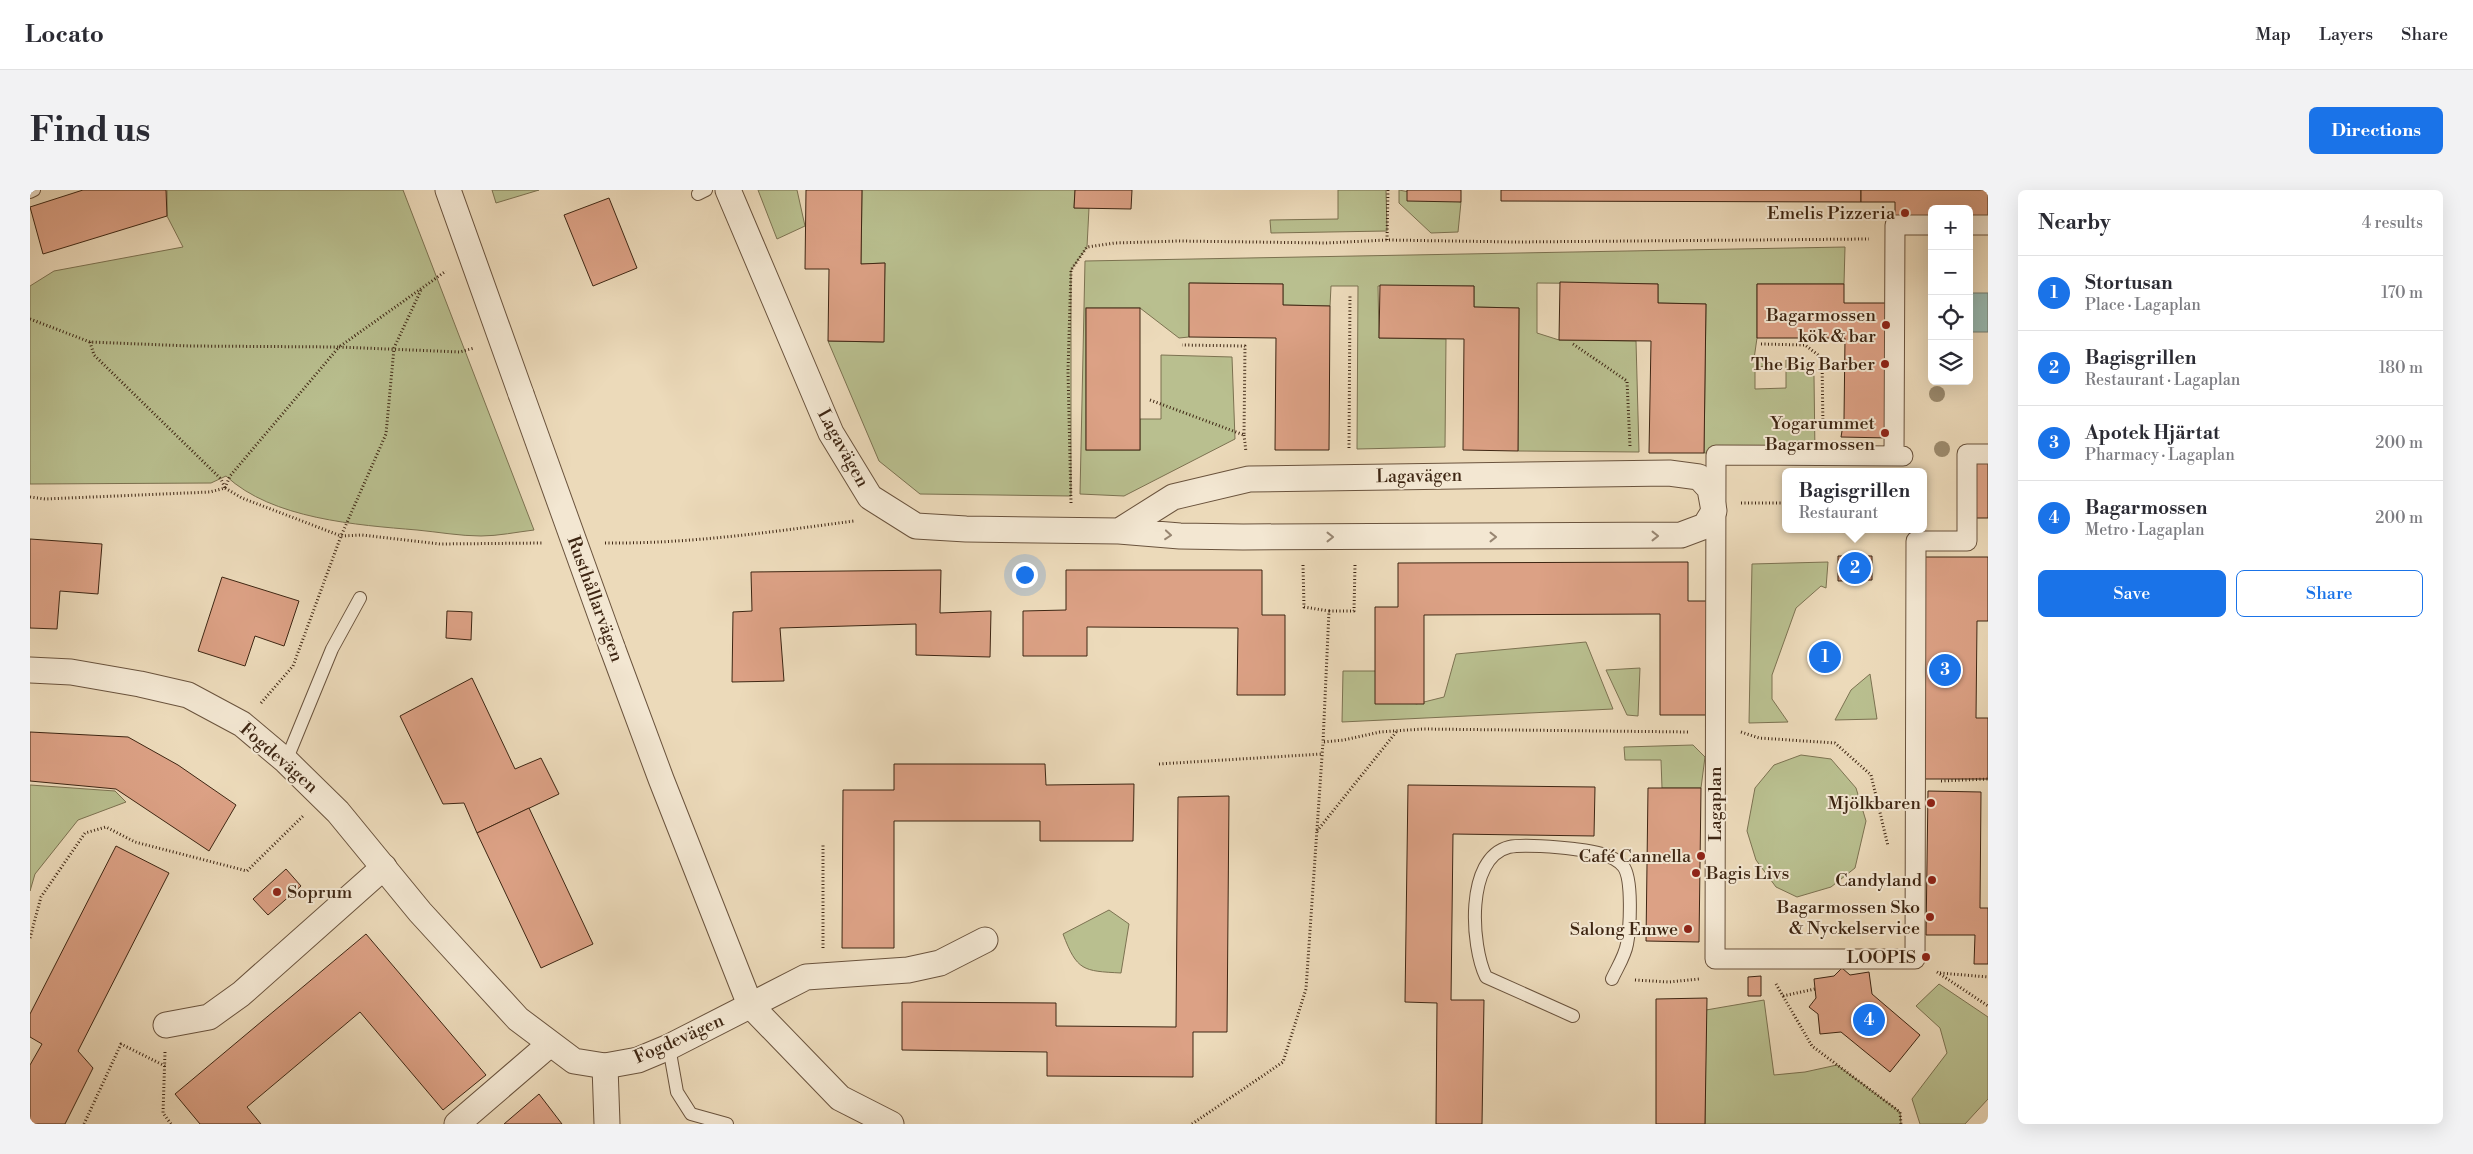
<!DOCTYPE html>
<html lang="en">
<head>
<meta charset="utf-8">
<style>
  body { margin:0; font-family:"Libre Bodoni",serif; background:#f2f2f3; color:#2b2b33 }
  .controls { position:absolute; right:15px; top:15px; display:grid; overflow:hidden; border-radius:8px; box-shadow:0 5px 20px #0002 }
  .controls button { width:45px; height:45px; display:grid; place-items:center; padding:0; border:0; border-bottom:1px solid #e1e1e2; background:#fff; color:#2b2b33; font:25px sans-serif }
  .you { position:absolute; left:994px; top:384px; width:18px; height:18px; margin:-12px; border:4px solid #fff; border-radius:50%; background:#1a73e8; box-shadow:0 0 0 8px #1a73e833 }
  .badge { display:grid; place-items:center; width:32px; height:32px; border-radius:50%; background:#1a73e8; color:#fff; font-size:16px; font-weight:700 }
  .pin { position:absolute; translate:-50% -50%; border:2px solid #fff; box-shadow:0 1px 5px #0006 }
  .popup { position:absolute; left:1752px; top:278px; width:145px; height:65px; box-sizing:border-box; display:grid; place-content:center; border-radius:8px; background:#fff; filter:drop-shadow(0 1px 4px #0005); font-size:16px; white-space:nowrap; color:#7c7c81 }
  .popup b { font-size:19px; color:#2b2b33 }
  .popup::after { content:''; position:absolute; left:50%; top:100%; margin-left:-10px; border:10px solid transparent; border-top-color:#fff }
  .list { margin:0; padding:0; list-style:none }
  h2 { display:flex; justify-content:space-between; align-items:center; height:65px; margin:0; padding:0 20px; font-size:21px }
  h2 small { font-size:16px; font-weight:400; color:#7c7c81 }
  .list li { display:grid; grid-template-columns:32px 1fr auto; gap:15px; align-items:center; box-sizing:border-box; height:75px; padding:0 20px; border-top:1px solid #e1e1e2 }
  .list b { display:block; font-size:19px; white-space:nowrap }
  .list p { margin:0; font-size:16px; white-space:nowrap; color:#7c7c81 }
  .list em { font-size:16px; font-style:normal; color:#7c7c81 }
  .actions { display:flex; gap:10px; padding:15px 20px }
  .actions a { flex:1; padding:11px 0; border:1px solid #1a73e8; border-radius:8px; text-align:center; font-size:18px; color:#1a73e8 }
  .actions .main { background:#1a73e8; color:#fff }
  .icon { flex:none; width:28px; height:28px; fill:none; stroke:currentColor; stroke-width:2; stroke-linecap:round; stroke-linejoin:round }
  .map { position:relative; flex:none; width:1958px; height:934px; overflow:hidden; border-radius:8px }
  header { display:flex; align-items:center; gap:30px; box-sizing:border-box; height:70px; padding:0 25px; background:#fff; border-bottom:1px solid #e1e1e2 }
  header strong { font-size:24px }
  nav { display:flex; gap:28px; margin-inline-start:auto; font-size:18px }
  .intro { display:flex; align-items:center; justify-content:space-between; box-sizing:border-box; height:120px; padding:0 30px }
  h1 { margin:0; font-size:35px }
  .button { padding:12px 22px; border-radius:8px; background:#1a73e8; color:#fff; font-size:18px; font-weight:700 }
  main { display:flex; gap:30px; padding:0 30px }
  aside { flex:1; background:#fff; border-radius:8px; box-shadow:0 5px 20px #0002 }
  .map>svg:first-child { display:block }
  .green { fill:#b9bf8f; stroke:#7c7251 }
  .water { fill:#99bab2; stroke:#757f72 }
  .building { fill:#dca185; stroke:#3e2613 }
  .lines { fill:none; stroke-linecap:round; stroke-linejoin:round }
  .service-casing { stroke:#6a533d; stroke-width:14 }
  .pedestrian-casing { stroke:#6a533d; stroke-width:21 }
  .minor-casing { stroke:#6a533d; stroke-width:27 }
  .path { stroke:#3e2613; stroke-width:3; stroke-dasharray:1 2.5; stroke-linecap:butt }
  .service { stroke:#f3e7d2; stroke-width:12 }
  .pedestrian { stroke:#f3e7d2; stroke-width:19 }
  .minor { stroke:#f3e7d2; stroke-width:25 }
  .minor-bridge-casing { stroke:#6a533d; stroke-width:27; stroke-linecap:butt }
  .minor-bridge { stroke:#f3e7d2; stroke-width:25 }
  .tree { fill:#9d8c6f }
  .oneway { stroke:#988672 }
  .poi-dot { fill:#8f2418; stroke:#f3e7d2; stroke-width:2 }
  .labels { text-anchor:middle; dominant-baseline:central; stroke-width:4; stroke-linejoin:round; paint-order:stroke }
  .poi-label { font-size:18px; fill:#3e2613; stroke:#f3e7d2; text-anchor:end }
  .street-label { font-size:18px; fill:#3e2613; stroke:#f3e7d2 }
</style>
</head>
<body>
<header>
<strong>Locato</strong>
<nav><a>Map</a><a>Layers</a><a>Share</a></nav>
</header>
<div class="intro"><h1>Find us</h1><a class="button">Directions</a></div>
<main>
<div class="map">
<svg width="1958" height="934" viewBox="0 0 1958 934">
  <rect width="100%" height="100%" fill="#ecdaba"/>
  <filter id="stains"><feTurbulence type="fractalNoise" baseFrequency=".004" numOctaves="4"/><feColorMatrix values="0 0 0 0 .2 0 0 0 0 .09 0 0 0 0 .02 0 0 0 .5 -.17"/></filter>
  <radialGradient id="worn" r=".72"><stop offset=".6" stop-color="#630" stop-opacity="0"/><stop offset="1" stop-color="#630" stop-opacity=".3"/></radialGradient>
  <g class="green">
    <path d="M 137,0 L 373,0 L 504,340 C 487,342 468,346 451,346 C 430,346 408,342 387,340 C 327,335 242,329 196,286 L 181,293 L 0,294 L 0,96 L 24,81 L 153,57 L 137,26 Z"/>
    <polygon points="462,0 509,0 466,13"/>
    <polygon points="728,0 767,0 775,36 747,49"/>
    <polygon points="832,0 1045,0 1044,18 1059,18 1057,57 1041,80 1041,306 890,304 849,271 798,151 853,152 855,73 831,74"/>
    <polygon points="1308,0 1356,0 1357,41 1241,43 1240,30 1308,29"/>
    <polygon points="1369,0 1431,12 1428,42 1401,43 1369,13"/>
    <polygon points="1815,57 1814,94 1727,94 1727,148 1724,169 1738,168 1739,176 1725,177 1725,199 1756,198 1756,170 1772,169 1784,186 1785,265 1674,263 1676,114 1628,113 1628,94 1507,93 1507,143 1529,150 1606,151 1609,262 1488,261 1489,118 1444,117 1444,96 1348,96 1349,148 1416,149 1415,257 1327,259 1328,96 1301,96 1300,116 1253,115 1253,94 1160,93 1159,147 1149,148 1110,118 1056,118 1056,260 1110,260 1110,229 1131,229 1131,165 1202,167 1205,249 1094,306 1050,304 1055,71"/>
    <polygon points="1798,372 1796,398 1791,396 1766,418 1742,485 1742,509 1758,532 1719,533 1722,374"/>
    <polygon points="1556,452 1583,519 1312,532 1313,481 1345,481 1386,514 1414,507 1426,464"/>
    <polygon points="1610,478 1608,526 1597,525 1576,480"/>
    <polygon points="1840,484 1847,529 1805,530 1821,500"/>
    <polygon points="1663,555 1675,567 1671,598 1632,598 1631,570 1595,570 1594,557"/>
    <polygon points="1771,565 1801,569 1826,598 1836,631 1825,678 1801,697 1767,707 1746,697 1726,670 1717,641 1725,598 1744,575"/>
    <polygon points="0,595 85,601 96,612 48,630 5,684 0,701"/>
    <path d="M 1079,720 L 1099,734 L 1091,783 C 1053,781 1047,781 1033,744 Z"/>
    <polygon points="1909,794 1958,827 1958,909 1935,934 1890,934 1882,909 1917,863 1910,838 1886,816"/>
    <polygon points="1734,810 1744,885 1775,882 1807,875 1870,922 1871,934 1675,934 1676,820"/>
  </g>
  <rect class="water" x="1939" y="103" width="19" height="39"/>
  <g class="building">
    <polygon points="53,0 136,0 137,26 13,64 0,17"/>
    <polygon points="776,0 832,0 831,74 855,73 854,152 798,151 799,79 775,79"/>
    <polygon points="1045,0 1102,0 1101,19 1044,18"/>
    <polygon points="1377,0 1431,0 1431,12 1377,11"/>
    <polygon points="1471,0 1831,0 1831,12 1471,11"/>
    <polygon points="1831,0 1958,0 1958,35 1939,35 1939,19 1902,19 1902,35 1865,35 1865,12 1831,12"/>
    <polygon points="579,8 607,78 563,96 534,25"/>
    <polygon points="1530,92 1628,94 1628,113 1676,114 1674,263 1619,263 1621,151 1529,150"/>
    <polygon points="1159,93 1253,94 1253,115 1300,116 1299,260 1245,260 1246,148 1159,147"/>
    <polygon points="1727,94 1814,94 1814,113 1860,113 1859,248 1811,247 1814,229 1815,148 1727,148"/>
    <polygon points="1350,95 1444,96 1444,117 1489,118 1488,261 1433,260 1434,149 1349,148"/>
    <rect x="1056" y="118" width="54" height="142"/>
    <polygon points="1958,263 1958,328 1937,328 1937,264"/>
    <polygon points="0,349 72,354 68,404 30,401 27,439 0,438"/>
    <polygon points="1808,366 1842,366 1842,390 1808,391"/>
    <polygon points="1889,367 1958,367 1958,431 1947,431 1946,528 1958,528 1958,589 1889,589"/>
    <polygon points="1658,372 1658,411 1677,411 1677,525 1630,525 1630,424 1394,425 1394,514 1345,514 1345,417 1368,417 1368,373"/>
    <polygon points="911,380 910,423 961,421 960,467 886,465 886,434 750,438 754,491 702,492 703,422 722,421 721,382"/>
    <polygon points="1036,380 1232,380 1232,425 1255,425 1255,505 1207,505 1208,438 1057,437 1057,466 993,466 993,421 1036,420"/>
    <polygon points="192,387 269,411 254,456 225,446 215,476 168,461"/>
    <polygon points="417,421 442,422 441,450 416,448"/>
    <polygon points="442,488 485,579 511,568 529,604 447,643 434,613 413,614 370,526"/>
    <polygon points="0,542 98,547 148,575 206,615 179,661 86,599 0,591"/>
    <polygon points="864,574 1015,574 1016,595 1104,594 1103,651 1010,651 1010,631 864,631 864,758 812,758 813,600 864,600"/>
    <polygon points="1378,595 1565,597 1564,646 1423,644 1421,810 1454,810 1452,934 1406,934 1407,813 1375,812"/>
    <polygon points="1618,598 1671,598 1669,752 1616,751"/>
    <polygon points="1898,601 1951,602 1950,718 1958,718 1958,774 1944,774 1945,745 1896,745"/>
    <polygon points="1199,606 1197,842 1163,842 1163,887 1017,886 1017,862 872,860 872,812 1026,813 1026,836 1146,837 1148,607"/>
    <polygon points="499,618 563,754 511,778 447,643"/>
    <polygon points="86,656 139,683 48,861 63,878 35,934 0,934 0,875 12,854 0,847 0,824"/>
    <polygon points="256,679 271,696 238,725 223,709"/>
    <polygon points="336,744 456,885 413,920 330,822 217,917 231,934 170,934 145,904"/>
    <polygon points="1812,778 1820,785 1839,782 1842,804 1890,845 1860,882 1811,842 1790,844 1788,824 1779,817 1786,808 1784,789 1804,786"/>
    <polygon points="1731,786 1731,806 1718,806 1718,787"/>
    <polygon points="1677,808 1675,934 1626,934 1626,809"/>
    <polygon points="509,904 532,934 474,934"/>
  </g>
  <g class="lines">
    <g class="service-casing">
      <g id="service">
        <polyline points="0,2 4,0"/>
        <polyline points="668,4 676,0"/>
        <polyline points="256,571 302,459 330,408"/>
        <path d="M 1543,826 L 1456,787 C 1441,756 1435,668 1479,657 C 1492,654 1529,657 1544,659 C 1559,661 1582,663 1593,676 C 1603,688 1600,739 1597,754 C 1595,766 1587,778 1582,789"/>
        <polyline points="639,857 647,902 661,924 697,934"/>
      </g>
    </g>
    <g class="pedestrian-casing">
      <g id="pedestrian">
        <polyline points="1902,35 1865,35 1864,266 1873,266 1686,265 1685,769 1885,769 1886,351 1937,351 1937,264 1958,264"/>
        <polyline points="1939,35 1958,35"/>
      </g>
    </g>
    <g class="minor-casing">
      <g id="minor">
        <polyline points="418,0 491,204"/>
        <polyline points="698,0 801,243 840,307 886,336 936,339 1089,341 1150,346 1213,347 1651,345 1675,336 1684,321 1680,299 1669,287 1639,283 1219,289 1143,307 1089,341"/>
        <polyline points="582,457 631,589 720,815 810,908 861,934"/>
        <polyline points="0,480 41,482 110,494 158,505 212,534 256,571 308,622 390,722 488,829 544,871 575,876 608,870 639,857 776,787 878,780 910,773 955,750"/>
        <polyline points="136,835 179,827 211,804 354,677"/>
        <polyline points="575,876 577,934"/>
        <polyline points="427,934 520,854"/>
      </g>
    </g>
    <g class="path">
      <polyline points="1357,50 1358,0"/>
      <polyline points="0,129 60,152 160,156 309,157 416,81"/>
      <polyline points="60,152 64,165 191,289 195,298"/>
      <polyline points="1543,154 1597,191 1600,256"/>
      <polyline points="1731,154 1775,155 1792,168 1793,239"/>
      <polyline points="1120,210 1214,245 1215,156 1152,155"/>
      <polyline points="1214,245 1216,262"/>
      <polyline points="1319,258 1320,105"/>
      <polyline points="195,298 200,286 309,157 430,162 444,158"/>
      <polyline points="0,307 15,309 180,302 195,298 212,308 311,346 332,345 410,354 513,353"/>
      <polyline points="1041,313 1038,181 1041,80 1057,57 1085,53 1149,51 1296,53 1357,50 1486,52 1839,49"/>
      <polyline points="1711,313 1756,313"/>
      <path d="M 575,353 C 659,354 741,342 824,331"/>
      <polyline points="1273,375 1274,417 1299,421 1293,552 1314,550 1350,542 1393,539 1660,542"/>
      <polyline points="1299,421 1324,421 1325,375"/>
      <polyline points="231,513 263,476 311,346 356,244 364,158 391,100"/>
      <polyline points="1711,542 1729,548 1805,553 1841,585 1858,656"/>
      <polyline points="1129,574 1292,564"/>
      <polyline points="1911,591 1958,589"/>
      <polyline points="1287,641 1367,541"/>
      <polyline points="0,748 11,707 55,643 76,637 105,652 217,681 273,626"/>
      <polyline points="793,758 793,655"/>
      <polyline points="1907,782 1958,816"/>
      <polyline points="1910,783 1958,787"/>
      <polyline points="1605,790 1639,792 1669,789"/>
      <polyline points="1746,794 1782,856 1870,922 1871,934"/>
      <polyline points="1753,806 1785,799"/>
      <polyline points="135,862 133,923 141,934"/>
      <polyline points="54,934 91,854 135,876"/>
      <polyline points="1162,934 1253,872 1276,799 1293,552"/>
    </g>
    <use href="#service" class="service"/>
    <use href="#pedestrian" class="pedestrian"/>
    <use href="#minor" class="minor"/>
    <g class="minor-bridge-casing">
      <polyline id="minor-bridge" points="491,204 582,457"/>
    </g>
    <use href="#minor-bridge" class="minor-bridge"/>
  </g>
  <g class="tree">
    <circle cx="1907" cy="204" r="8"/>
    <circle cx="1912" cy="259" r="8"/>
  </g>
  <defs><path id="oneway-chevron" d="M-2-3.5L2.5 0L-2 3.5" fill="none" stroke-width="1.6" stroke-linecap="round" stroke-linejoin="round" transform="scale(1.25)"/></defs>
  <g class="oneway">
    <use href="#oneway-chevron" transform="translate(1138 345) rotate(5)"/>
    <use href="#oneway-chevron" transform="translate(1625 346)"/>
    <use href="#oneway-chevron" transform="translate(1300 347)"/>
    <use href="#oneway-chevron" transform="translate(1463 347)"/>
  </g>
  <g class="poi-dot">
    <circle cx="1875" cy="23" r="5"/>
    <circle cx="1856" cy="135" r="5"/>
    <circle cx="1855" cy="174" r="5"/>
    <circle cx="1855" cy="243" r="5"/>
    <circle cx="1901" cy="613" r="5"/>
    <circle cx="1671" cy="666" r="5"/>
    <circle cx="1666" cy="683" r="5"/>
    <circle cx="1902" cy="690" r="5"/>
    <circle cx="247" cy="702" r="5"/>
    <circle cx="1900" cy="727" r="5"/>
    <circle cx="1658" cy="739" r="5"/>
    <circle cx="1896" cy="767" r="5"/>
  </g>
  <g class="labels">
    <g class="poi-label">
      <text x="1865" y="23">Emelis Pizzeria</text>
      <text x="1846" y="125">Bagarmossen<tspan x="1846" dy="21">kök &amp; bar</tspan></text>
      <text x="1845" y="174">The Big Barber</text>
      <text x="1845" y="233">Yogarummet<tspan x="1845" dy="21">Bagarmossen</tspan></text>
      <text x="1891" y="613">Mjölkbaren</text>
      <text x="1661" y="666">Café Cannella</text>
      <text x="1676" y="683" text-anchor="start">Bagis Livs</text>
      <text x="1892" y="690">Candyland</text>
      <text x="257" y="702" text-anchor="start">Soprum</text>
      <text x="1890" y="717">Bagarmossen Sko<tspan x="1890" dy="21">&amp; Nyckelservice</tspan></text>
      <text x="1648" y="739">Salong Emwe</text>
      <text x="1886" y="767">LOOPIS</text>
    </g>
    <g class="street-label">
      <text transform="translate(813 258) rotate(61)">Lagavägen</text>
      <text transform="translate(1389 286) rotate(-1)">Lagavägen</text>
      <text transform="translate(565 409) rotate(70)">Rusthållarvägen</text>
      <text transform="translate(249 568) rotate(41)">Fogdevägen</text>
      <text transform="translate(1685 614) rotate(-90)">Lagaplan</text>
      <text transform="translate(649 849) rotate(-24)">Fogdevägen</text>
    </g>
  </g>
  <rect width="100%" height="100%" filter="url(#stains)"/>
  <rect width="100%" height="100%" fill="url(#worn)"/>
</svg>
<div class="controls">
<button>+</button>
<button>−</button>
<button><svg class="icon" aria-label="locate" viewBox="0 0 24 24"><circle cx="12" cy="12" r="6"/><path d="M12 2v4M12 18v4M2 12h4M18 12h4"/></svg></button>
<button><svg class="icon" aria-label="layers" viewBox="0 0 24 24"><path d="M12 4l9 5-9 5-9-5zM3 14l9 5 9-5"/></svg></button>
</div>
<div class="you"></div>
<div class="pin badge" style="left:1795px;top:467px">1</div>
<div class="pin badge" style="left:1825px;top:378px">2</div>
<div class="popup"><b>Bagisgrillen</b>Restaurant</div>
<div class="pin badge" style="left:1915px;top:480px">3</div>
<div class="pin badge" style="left:1839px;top:830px">4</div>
</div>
<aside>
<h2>Nearby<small>4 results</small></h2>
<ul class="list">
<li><span class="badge">1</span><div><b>Stortusan</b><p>Place · Lagaplan</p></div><em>170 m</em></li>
<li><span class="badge">2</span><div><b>Bagisgrillen</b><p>Restaurant · Lagaplan</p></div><em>180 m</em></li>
<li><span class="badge">3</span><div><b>Apotek Hjärtat</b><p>Pharmacy · Lagaplan</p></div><em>200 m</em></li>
<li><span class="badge">4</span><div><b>Bagarmossen</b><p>Metro · Lagaplan</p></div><em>200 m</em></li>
</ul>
<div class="actions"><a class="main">Save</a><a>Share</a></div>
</aside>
</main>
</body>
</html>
